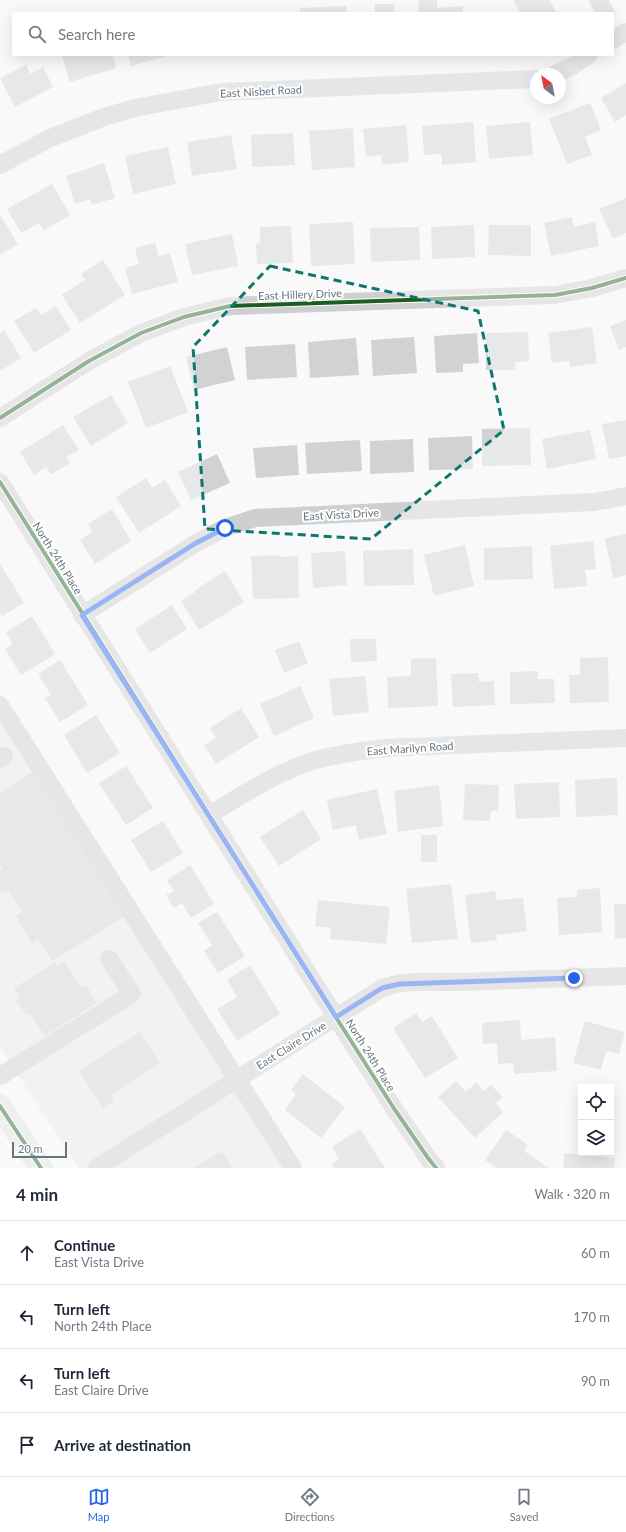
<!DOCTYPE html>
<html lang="en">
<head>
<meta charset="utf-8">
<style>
  body { margin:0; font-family:Lato,sans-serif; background:#f2f2f3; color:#1f2937 }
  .controls { position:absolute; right:12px; bottom:12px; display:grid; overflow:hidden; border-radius:0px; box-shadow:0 4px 16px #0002 }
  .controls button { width:36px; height:36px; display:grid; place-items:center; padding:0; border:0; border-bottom:1px solid #e0e1e3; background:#fff; color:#1f2937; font:20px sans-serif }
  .compass { position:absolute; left:530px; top:68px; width:36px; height:36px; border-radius:50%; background:#fff; box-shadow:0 4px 16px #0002; rotate:328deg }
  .scale { position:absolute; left:12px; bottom:10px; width:55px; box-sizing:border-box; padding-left:4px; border:2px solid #657683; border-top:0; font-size:11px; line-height:14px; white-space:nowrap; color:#657683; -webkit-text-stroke:3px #fff; paint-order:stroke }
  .stop { position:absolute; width:12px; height:12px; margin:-9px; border:3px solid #2563eb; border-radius:50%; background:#fff }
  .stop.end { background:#2563eb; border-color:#fff; box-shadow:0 1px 4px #0008 }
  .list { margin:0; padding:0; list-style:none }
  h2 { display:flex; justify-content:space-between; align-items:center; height:52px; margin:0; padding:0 16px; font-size:17px }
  h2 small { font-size:13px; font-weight:400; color:#747a83 }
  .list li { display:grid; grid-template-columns:26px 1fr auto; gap:12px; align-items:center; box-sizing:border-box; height:64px; padding:0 16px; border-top:1px solid #e0e1e3 }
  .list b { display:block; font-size:15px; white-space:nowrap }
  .list p { margin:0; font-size:13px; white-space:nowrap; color:#747a83 }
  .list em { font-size:13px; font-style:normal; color:#747a83 }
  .icon { flex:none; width:22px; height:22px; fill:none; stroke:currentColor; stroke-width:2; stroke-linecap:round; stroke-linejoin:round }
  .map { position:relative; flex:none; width:626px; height:1168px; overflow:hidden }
  .search { position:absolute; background:#fff; box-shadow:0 4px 16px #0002; left:12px; right:12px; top:12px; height:44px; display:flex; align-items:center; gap:10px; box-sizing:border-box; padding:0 14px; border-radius:0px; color:#747a83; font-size:15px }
  .sheet { height:308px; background:#fff }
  nav { display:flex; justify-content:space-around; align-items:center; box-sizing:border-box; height:56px; border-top:1px solid #e0e1e3; background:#fff; font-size:11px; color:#747a83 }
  nav a { display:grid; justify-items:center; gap:2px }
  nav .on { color:#2563eb }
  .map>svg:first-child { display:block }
  .built { fill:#e8e9e9 }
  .building { fill:#d0d2d3 }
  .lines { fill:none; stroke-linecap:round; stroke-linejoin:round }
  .major-casing { stroke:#d5d6d7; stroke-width:23 }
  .minor { stroke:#cecfd0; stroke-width:18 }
  .major { stroke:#e1e2e2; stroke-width:22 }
  .cycleway-casing { stroke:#fff; stroke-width:6 }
  .cycleway { stroke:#1b5e20; stroke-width:4 }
  .route { stroke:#2563eb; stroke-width:5 }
  .marked { fill:none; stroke:#0f766e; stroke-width:3; stroke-dasharray:8 5; stroke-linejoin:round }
  .labels { text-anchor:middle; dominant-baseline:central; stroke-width:4; stroke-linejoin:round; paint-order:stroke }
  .street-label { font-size:11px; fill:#657683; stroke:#fff }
</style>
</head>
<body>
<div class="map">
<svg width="626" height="1168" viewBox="0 0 626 1168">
  <rect width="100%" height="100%" fill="#f9f9f9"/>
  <polygon class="built" points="0,721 202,1041 238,1097 264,1140 284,1168 79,1168 0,1047"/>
  <g class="building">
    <polygon points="418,0 437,0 437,8 463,6 463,13 419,13"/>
    <polygon points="513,0 549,0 557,13 521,13"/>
    <rect x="375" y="4" width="19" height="9"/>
    <polygon points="346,6 347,13 300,13 300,8"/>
    <polygon points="65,55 113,55 116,68 70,82 62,56"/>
    <polygon points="128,55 171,55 131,66"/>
    <polygon points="26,65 30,74 43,67 53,87 15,107 0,78"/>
    <polygon points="626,83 626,115 615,122 601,98"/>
    <polygon points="590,103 601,130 585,137 592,155 567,164 549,119"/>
    <polygon points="473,122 476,162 442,165 441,154 424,155 422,126"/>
    <polygon points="530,122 533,155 489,159 486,126"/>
    <polygon points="406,125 409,162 382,165 381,155 366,157 363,129"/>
    <polygon points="353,128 355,167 312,170 309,131"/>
    <polygon points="293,133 295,165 252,167 251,135"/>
    <polygon points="231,135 237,169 192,176 187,142"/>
    <polygon points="168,147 176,184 133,194 125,156"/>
    <polygon points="104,163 115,198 92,205 90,199 75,204 66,176"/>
    <polygon points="52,184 70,215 44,230 39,223 21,233 7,209"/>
    <polygon points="626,198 626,233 613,239 599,209"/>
    <polygon points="0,215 18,244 0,255"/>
    <polygon points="572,217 574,227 595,222 599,246 551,256 544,223"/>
    <polygon points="353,222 355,264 311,266 309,224"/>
    <polygon points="474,225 475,257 432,259 431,227"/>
    <polygon points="489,225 531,225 531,256 488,255"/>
    <polygon points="291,226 293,263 257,264 256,244 260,243 260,227"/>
    <polygon points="419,227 420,260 371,262 370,228"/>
    <polygon points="232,234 238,266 192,275 185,244"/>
    <polygon points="155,243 158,256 170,253 178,282 132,294 125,268 139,264 135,248"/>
    <polygon points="103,260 125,295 80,323 62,295 85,280 81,274"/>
    <polygon points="56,306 71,330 34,353 14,321 36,308 41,315"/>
    <polygon points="626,320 626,347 619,350 610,326"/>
    <polygon points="592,327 597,363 570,367 569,361 552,363 548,333"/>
    <polygon points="4,330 21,358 0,371 0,333"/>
    <polygon points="528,332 529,361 515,362 515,370 486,370 486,333"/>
    <polygon points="477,333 479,363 463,364 463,372 436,373 434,336"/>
    <polygon points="414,337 417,373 373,376 371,340"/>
    <polygon points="356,338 359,375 310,378 308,342"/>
    <polygon points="295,344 297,377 247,380 245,347"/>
    <polygon points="227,347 235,380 194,390 186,357"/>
    <polygon points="170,366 188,412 146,428 128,382"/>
    <polygon points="111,395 128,423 91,446 73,417"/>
    <polygon points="626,420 626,456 609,459 602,424"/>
    <polygon points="63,425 79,450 66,457 70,463 51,474 46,467 34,475 20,452"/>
    <polygon points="530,428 531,465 482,466 482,429"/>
    <polygon points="590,430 596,459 547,469 542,439"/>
    <polygon points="472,436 473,469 429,470 428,438"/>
    <polygon points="413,439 414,472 370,474 370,441"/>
    <polygon points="360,440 362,471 307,474 305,443"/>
    <polygon points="297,445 299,475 256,478 253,448"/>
    <polygon points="217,454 230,483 191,500 178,472"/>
    <polygon points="146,478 152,488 165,480 181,506 139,533 116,497"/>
    <polygon points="112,509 131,541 95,564 80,540 92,532 88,524"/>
    <polygon points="626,534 626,575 613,578 605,538"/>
    <polygon points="593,541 596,569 585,570 587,586 554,589 550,546"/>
    <polygon points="465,545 474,586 434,596 424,555"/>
    <polygon points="532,546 533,579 484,580 484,548"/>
    <polygon points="413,549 414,585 364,586 363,551"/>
    <polygon points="345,551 347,585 313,588 311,553"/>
    <polygon points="279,555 279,557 298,556 299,598 253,599 251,556"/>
    <polygon points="0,564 24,603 2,616 0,612"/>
    <polygon points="225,571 244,602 199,630 181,601 195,592 194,591"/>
    <polygon points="172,605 187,629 150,653 135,629"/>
    <polygon points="32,616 55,654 21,675 5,649 13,644 6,632"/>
    <polygon points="350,639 376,639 377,661 351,662"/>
    <polygon points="299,641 308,663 284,673 275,650"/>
    <polygon points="608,657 609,702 570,703 569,675 580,675 580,658"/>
    <polygon points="436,658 438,706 388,708 387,677 411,676 411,659"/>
    <polygon points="60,660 88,705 60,722 45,698 51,695 38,674"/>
    <polygon points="538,671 538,679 554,679 555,703 510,704 510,672"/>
    <polygon points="478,673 479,682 494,681 495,705 453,707 451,674"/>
    <polygon points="365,676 369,712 333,716 329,679"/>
    <polygon points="300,686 314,718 274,736 260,704"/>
    <polygon points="241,708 259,737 216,764 204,745 216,738 210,728"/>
    <polygon points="96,715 120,753 87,773 64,735"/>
    <polygon points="126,766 153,808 126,825 99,783"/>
    <polygon points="32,772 123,917 52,961 38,939 32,943 16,916 22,912 8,890 2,893 0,890 0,870 3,868 0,864 0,793"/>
    <polygon points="617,778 618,815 576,817 575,780"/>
    <polygon points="559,782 560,817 516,819 514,784"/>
    <polygon points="465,784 499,785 498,811 491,811 490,821 463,820"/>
    <polygon points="439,785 443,826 398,832 394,791"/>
    <polygon points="377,789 387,834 359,840 356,825 333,830 327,800"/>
    <polygon points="303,810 321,839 279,866 260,837"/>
    <polygon points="163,821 183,853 151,872 131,840"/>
    <rect x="421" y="835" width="16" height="27"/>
    <polygon points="190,865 214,904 191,918 182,903 174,908 166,895 174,891 167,880"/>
    <polygon points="451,884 458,939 412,943 406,889"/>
    <polygon points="600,888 602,932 559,935 557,898 577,897 577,890"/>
    <polygon points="495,891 496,900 523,898 527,931 496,935 497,940 471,943 465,895"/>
    <polygon points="318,900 390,907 386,944 330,939 331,928 315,926"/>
    <polygon points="614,904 626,904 626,938 615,939"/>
    <polygon points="217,912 245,956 218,973 204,951 212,945 198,923"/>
    <polygon points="64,961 82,988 86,985 97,1003 45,1036 30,1014 27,1016 16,1000 20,998 14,988 55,962 57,965"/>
    <polygon points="250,965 280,1014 237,1041 217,1009 237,997 227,980"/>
    <polygon points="416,1013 422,1022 432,1016 458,1058 425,1078 393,1028"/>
    <polygon points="520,1020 521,1040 555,1037 557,1071 514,1074 513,1063 498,1064 497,1043 483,1044 482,1023"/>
    <polygon points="585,1021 625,1032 619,1054 606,1051 601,1070 573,1063"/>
    <polygon points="140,1032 160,1063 110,1095 114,1101 103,1108 79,1071"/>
    <polygon points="303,1074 345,1107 321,1138 285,1110 296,1094 291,1090"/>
    <polygon points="456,1081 466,1092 476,1082 484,1091 491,1085 503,1097 496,1103 503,1112 475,1138 438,1097"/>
    <polygon points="360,1129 385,1168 334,1168 331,1164 339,1159 332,1147"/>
    <polygon points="506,1130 528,1145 524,1151 549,1168 497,1168 485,1160"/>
    <polygon points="222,1151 232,1168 194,1168"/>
    <polygon points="564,1153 615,1158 614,1168 563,1168"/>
  </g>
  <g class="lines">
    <g class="major-casing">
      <polyline id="major" points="0,1106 41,1168"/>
    </g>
    <g class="minor">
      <polyline points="598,0 606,13"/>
      <polyline points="613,40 626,32"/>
      <polyline points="555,74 569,68 589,55"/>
      <polyline points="0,165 48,139 104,117 135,108 221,92 536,79"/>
      <polyline points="0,418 89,361 141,333 184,317 230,306 555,295 592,288 626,278"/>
      <polyline points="0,482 316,986 393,1107 428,1158 436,1168"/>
      <polyline points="82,615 196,543 225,528 255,518 594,502 626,496"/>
      <polyline points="0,705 293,1168"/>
      <polyline points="0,759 4,756"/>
      <path d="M 209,815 C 242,795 276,773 312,761 C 336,754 361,751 385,748 L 626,738"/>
      <polyline points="0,1076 132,994 109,959"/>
      <polyline points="96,1168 382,988 400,983 419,982 464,982 626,976"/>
    </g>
    <use href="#major" class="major"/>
    <g class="cycleway-casing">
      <g id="cycleway">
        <polyline points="0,418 89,361 141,333 184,317 230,306 555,295 592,288 626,278"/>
        <polyline points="0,482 316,986 393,1107 428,1158 436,1168"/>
        <polyline points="0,1106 41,1168"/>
      </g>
    </g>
    <use href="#cycleway" class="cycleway"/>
  </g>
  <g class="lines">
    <polyline class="route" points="225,528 196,543 82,615 336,1017 382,988 400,984 574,978"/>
  </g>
  <path d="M0 0H626V1168H0ZM 270,266 L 478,311 L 504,430 L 371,539 L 205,529 L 193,347 Z" fill="#f9f9f9" fill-opacity=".55" fill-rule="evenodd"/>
  <path class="marked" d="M 270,266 L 478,311 L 504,430 L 371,539 L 205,529 L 193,347 Z"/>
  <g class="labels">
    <g class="street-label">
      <text transform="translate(261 91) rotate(-3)">East Nisbet Road</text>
      <text transform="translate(300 294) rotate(-2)">East Hillery Drive</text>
      <text transform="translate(341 514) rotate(-3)">East Vista Drive</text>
      <text transform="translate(58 558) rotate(58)">North 24th Place</text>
      <text transform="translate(410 748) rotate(-4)">East Marilyn Road</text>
      <text transform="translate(291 1045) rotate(-32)">East Claire Drive</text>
      <text transform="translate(371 1055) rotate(58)">North 24th Place</text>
    </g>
  </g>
</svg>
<div class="controls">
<button><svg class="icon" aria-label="locate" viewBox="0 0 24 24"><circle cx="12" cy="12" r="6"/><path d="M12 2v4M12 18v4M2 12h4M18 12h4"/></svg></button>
<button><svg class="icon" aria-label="layers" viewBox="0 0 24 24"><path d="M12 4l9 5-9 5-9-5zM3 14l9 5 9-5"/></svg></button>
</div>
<svg class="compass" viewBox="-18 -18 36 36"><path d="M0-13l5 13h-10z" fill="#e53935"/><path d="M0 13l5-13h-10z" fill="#747a83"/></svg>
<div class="scale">20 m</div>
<div class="stop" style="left:225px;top:528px"></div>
<div class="stop end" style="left:574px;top:978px"></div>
<div class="search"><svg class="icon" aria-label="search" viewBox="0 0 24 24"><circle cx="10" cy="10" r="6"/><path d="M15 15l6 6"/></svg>Search here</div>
</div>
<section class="sheet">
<h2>4 min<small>Walk · 320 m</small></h2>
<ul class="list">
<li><svg class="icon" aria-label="ahead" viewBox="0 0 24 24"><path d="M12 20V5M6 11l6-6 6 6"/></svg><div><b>Continue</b><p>East Vista Drive</p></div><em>60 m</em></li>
<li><svg class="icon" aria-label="left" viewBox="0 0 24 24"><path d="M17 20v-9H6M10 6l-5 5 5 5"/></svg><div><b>Turn left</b><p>North 24th Place</p></div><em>170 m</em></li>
<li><svg class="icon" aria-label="left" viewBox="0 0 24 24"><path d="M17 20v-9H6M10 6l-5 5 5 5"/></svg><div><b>Turn left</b><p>East Claire Drive</p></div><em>90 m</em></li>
<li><svg class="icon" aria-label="arrive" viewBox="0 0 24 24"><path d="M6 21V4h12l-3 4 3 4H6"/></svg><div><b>Arrive at destination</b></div></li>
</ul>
</section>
<nav>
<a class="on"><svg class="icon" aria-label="map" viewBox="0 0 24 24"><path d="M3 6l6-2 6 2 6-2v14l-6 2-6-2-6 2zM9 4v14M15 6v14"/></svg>Map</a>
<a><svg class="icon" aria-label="directions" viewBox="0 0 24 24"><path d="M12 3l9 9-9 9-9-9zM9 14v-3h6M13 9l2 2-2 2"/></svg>Directions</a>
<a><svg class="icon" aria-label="saved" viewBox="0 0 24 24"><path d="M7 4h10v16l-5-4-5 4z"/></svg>Saved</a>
</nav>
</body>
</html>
